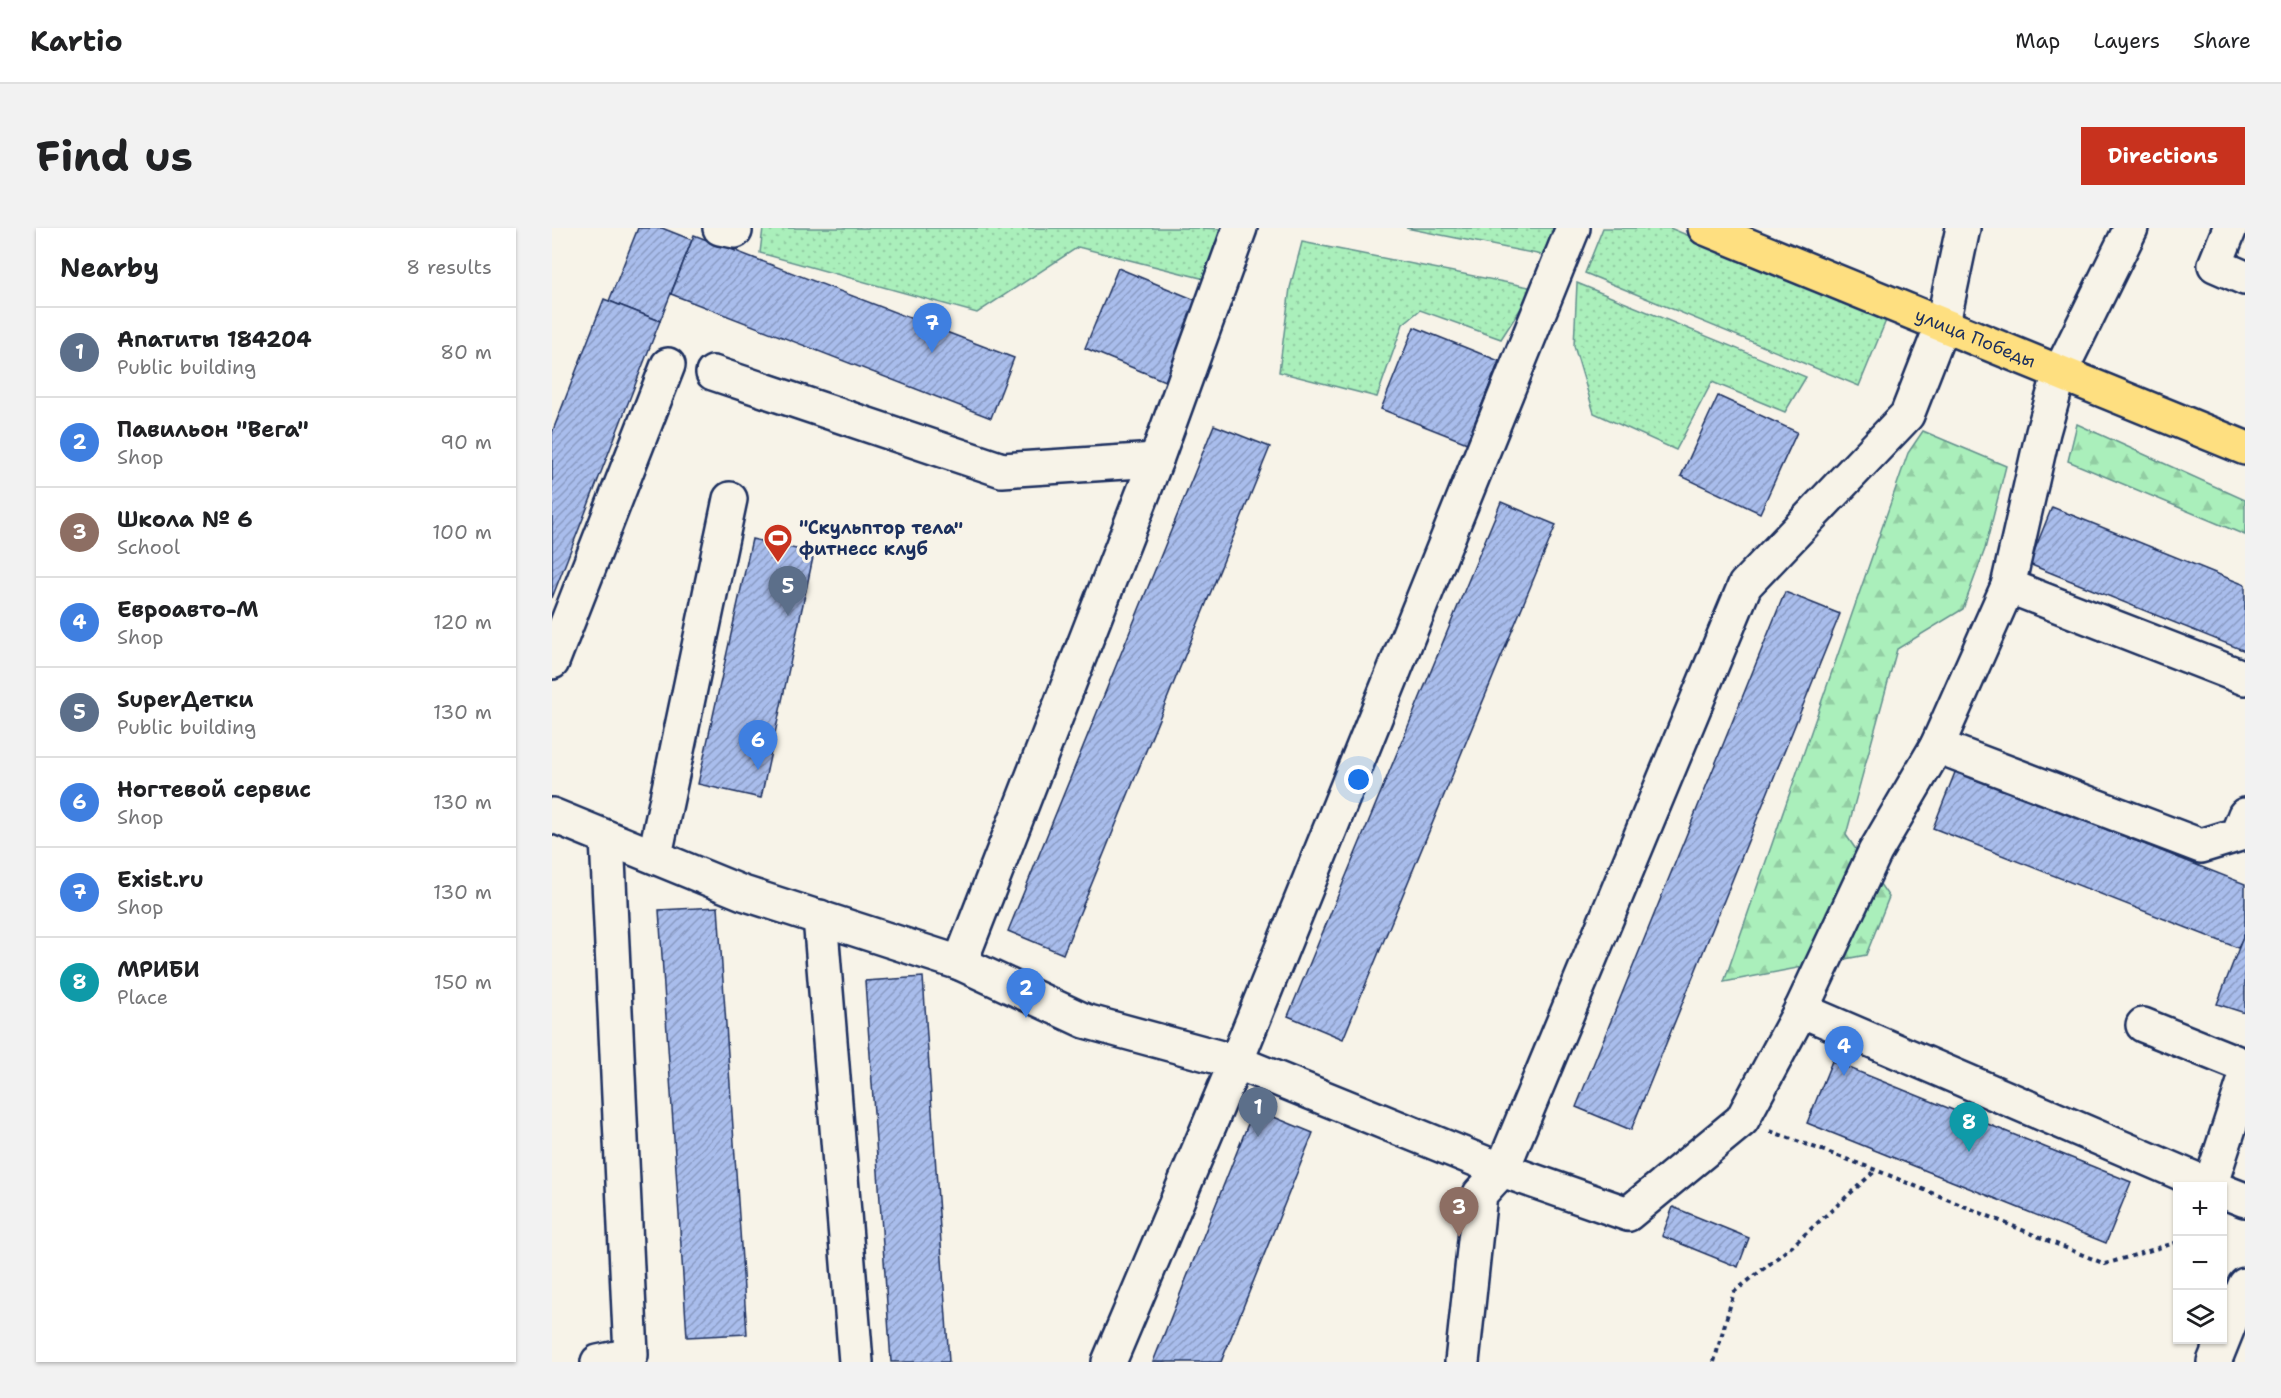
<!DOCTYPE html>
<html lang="en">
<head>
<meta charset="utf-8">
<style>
  body { margin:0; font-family:"Shantell Sans",sans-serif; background:#f2f2f2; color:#202124 }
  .controls { position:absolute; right:18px; bottom:18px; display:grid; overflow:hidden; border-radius:0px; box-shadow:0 2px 4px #0004 }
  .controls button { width:54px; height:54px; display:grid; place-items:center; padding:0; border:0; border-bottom:2px solid #e0e0e0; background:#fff; color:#202124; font:30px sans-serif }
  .you { position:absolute; left:807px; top:552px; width:21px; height:21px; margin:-15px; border:4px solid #fff; border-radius:50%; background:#1a73e8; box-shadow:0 0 0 9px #1a73e833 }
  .badge { display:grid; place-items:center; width:39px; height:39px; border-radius:50%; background:#c8321e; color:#fff; font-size:20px; font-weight:700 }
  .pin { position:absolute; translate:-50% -50px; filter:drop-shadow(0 2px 3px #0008) }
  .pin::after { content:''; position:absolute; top:32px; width:21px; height:18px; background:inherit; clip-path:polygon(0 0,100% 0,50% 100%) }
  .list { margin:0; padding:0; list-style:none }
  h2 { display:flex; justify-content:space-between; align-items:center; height:78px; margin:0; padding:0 24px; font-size:26px }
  h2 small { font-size:20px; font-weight:400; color:#757577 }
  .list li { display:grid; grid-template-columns:39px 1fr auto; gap:18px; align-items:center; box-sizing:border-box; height:90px; padding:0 24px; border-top:2px solid #e0e0e0 }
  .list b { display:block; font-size:22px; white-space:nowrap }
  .list p { margin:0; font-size:20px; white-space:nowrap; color:#757577 }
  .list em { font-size:20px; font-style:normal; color:#757577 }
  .icon { flex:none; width:33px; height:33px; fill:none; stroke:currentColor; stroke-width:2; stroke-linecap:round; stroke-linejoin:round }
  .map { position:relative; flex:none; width:1693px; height:1134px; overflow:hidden; border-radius:0px }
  header { display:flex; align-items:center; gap:36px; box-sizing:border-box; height:84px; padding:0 30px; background:#fff; border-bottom:2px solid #e0e0e0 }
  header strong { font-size:28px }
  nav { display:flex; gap:33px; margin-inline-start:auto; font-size:21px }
  .intro { display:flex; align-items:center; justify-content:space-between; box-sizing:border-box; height:144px; padding:0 36px }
  h1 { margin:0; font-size:42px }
  .button { padding:15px 27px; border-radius:0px; background:#c8321e; color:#fff; font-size:21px; font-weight:700 }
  main { display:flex; gap:36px; padding:0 36px }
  aside { flex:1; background:#fff; border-radius:0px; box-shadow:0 2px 4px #0004 }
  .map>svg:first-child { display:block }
  .forest { fill:url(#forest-firs); stroke:#628f8c; stroke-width:1.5 }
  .park { fill:url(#park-dots); stroke:#628f8c; stroke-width:1.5 }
  .building { fill:url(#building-hatch); stroke:#1b2f5e; stroke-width:1.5 }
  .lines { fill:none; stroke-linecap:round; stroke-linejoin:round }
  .minor-casing { stroke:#1b2f5e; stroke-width:38 }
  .major-casing { stroke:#1b2f5e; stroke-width:38 }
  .path { stroke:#1b2f5e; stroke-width:4; stroke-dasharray:4.5 4.5; stroke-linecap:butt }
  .minor { stroke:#f7f3e8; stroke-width:33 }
  .major { stroke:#fedf80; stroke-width:33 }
  .labels { text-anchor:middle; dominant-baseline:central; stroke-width:6; stroke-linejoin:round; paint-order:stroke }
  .street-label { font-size:18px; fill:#1b2f5e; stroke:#f7f3e8 }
  .poi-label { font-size:18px; font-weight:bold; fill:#1b2f5e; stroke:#f7f3e8; text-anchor:start }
</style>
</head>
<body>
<header>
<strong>Kartio</strong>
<nav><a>Map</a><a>Layers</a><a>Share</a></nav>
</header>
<div class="intro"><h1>Find us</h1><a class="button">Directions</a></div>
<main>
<aside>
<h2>Nearby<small>8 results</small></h2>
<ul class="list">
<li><span class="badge" style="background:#5c6f8a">1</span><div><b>Апатиты 184204</b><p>Public building</p></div><em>80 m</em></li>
<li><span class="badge" style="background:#3f7fe0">2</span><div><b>Павильон &quot;Вега&quot;</b><p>Shop</p></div><em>90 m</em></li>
<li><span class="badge" style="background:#8d6e63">3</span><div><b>Школа № 6</b><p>School</p></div><em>100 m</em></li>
<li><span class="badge" style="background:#3f7fe0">4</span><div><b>Евроавто-М</b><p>Shop</p></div><em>120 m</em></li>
<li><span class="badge" style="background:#5c6f8a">5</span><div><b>SuperДетки</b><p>Public building</p></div><em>130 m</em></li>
<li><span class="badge" style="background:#3f7fe0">6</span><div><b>Ногтевой сервис</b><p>Shop</p></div><em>130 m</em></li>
<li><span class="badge" style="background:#3f7fe0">7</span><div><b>Exist.ru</b><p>Shop</p></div><em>130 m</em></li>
<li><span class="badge" style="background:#0f9aa8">8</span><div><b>МРИБИ</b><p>Place</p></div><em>150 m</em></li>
</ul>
</aside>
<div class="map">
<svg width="1693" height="1134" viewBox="0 0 1693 1134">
  <defs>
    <pattern id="forest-firs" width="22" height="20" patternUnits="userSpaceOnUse" patternTransform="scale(1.5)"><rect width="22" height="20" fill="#aaefbb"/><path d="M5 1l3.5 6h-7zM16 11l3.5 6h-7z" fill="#92cda3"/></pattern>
    <pattern id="park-dots" width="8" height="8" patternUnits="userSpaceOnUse" patternTransform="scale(1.5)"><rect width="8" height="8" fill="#aaefbb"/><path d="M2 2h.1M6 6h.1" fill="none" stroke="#92cda3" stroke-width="1.8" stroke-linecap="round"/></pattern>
    <pattern id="building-hatch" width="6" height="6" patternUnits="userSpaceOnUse" patternTransform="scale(1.5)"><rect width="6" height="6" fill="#a9bdec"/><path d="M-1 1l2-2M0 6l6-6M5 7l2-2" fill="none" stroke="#899ac2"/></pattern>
  </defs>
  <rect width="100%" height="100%" fill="#f7f3e8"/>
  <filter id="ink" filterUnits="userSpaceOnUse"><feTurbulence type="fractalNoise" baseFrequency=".0167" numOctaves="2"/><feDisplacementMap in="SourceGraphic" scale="12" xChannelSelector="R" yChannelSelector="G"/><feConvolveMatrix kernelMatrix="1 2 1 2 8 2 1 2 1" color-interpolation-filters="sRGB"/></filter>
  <g filter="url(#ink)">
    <g class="forest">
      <polygon points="1525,196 1693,272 1693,307 1516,233"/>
      <polygon points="1371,203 1454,238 1433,321 1411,381 1345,421 1294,607 1337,669 1314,727 1172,754 1356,225"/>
    </g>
    <g class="park">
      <polygon points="211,0 649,0 671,1 653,51 526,19 425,85 208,25"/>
      <polygon points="854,0 1010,0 1000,29"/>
      <polygon points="1051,0 1118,0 1335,90 1307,158 1033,45"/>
      <polygon points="750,14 982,60 949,111 868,82 851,96 825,169 727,144 738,60"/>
      <polygon points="1025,55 1254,149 1233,184 1160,154 1124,222 1042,185 1022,118"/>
    </g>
    <g class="building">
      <polygon points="86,0 110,0 140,12 108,93 57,73"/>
      <polygon points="142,7 462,130 439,190 119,66"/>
      <polygon points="566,40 653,76 620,156 533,120"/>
      <polygon points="52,71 108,93 0,370 0,205"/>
      <polygon points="862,99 947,133 915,215 829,181"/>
      <polygon points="1166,168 1245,204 1208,285 1129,248"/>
      <polygon points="662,197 718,219 511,726 456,703"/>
      <polygon points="949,274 1004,297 791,811 736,788"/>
      <polygon points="1500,279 1693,357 1693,423 1477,336"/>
      <polygon points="200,311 262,325 209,570 146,556"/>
      <polygon points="1233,364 1288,386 1079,902 1024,879"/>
      <polygon points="1404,542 1693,656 1693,704 1686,720 1381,600"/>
      <polygon points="166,679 195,1106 135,1109 107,682"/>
      <polygon points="1693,704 1693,785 1665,776"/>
      <polygon points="371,749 397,1134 339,1134 313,753"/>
      <polygon points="1280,833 1579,954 1554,1015 1255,895"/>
      <polygon points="702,881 761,905 669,1134 601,1134"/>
      <polygon points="1121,979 1197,1010 1186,1039 1110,1008"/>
    </g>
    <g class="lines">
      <g class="minor-casing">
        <g id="minor">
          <polyline points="168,0 183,3"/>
          <polyline points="1579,0 1508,144 1491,204 1456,358 1693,450"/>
          <polyline points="1678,0 1663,37 1693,50"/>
          <polyline points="161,145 450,242 604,232"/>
          <polyline points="0,434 116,137"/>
          <polyline points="1385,518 1456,358"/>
          <polyline points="0,587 191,665 408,735 533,793 684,834 950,942 1193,357 1355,187 1391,95 1411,0"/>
          <polyline points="103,627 178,271"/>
          <polyline points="268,689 304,1134"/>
          <polyline points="408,735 604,232 688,0"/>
          <polyline points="1591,797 1693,838"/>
          <polyline points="1658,958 1693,851"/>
          <polyline points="1659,958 1249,782 1323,624 1385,518 1649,618 1685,607 1693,587"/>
          <polyline points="1670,963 1693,972"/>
          <polyline points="46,1134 79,1127 55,610"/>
          <polyline points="557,1134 684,834 1021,0"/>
          <polyline points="910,1134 928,966 950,942 1076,986 1190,892 1249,782"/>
          <polyline points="1662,1134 1693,1057"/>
        </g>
      </g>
      <g class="major-casing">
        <g id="major">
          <path id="s1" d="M 1153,0 L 1693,220"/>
        </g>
      </g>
      <g class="path">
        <polyline points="1218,903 1324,942 1553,1036 1626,1014"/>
        <polyline points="1162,1134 1182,1064 1239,1019 1324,942"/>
      </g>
      <use href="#minor" class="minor"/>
      <use href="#major" class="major"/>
    </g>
  </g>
  <defs>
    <g id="stadium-pin" transform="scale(1.5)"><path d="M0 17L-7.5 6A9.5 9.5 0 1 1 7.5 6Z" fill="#c8321e" stroke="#f7f3e8"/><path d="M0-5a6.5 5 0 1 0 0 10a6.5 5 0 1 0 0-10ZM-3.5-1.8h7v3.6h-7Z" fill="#fff"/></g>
  </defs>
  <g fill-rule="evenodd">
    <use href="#stadium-pin" x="226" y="310"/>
  </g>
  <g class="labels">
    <g class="street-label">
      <text stroke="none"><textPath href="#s1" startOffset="292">улица Победы</textPath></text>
    </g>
    <g class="poi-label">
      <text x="247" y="300">"Скульптор тела"<tspan x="247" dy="21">фитнесс клуб</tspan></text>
    </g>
  </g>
</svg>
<div class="controls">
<button>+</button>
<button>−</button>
<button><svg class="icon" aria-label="layers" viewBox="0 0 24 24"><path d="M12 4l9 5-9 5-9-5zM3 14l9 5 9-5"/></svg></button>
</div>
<div class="you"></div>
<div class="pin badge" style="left:706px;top:909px;background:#5c6f8a">1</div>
<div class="pin badge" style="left:474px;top:790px;background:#3f7fe0">2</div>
<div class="pin badge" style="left:907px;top:1009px;background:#8d6e63">3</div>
<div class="pin badge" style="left:1292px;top:848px;background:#3f7fe0">4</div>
<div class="pin badge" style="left:236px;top:388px;background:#5c6f8a">5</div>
<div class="pin badge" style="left:206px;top:542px;background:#3f7fe0">6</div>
<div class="pin badge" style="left:380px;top:125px;background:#3f7fe0">7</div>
<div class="pin badge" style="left:1417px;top:924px;background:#0f9aa8">8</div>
</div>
</main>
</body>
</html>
